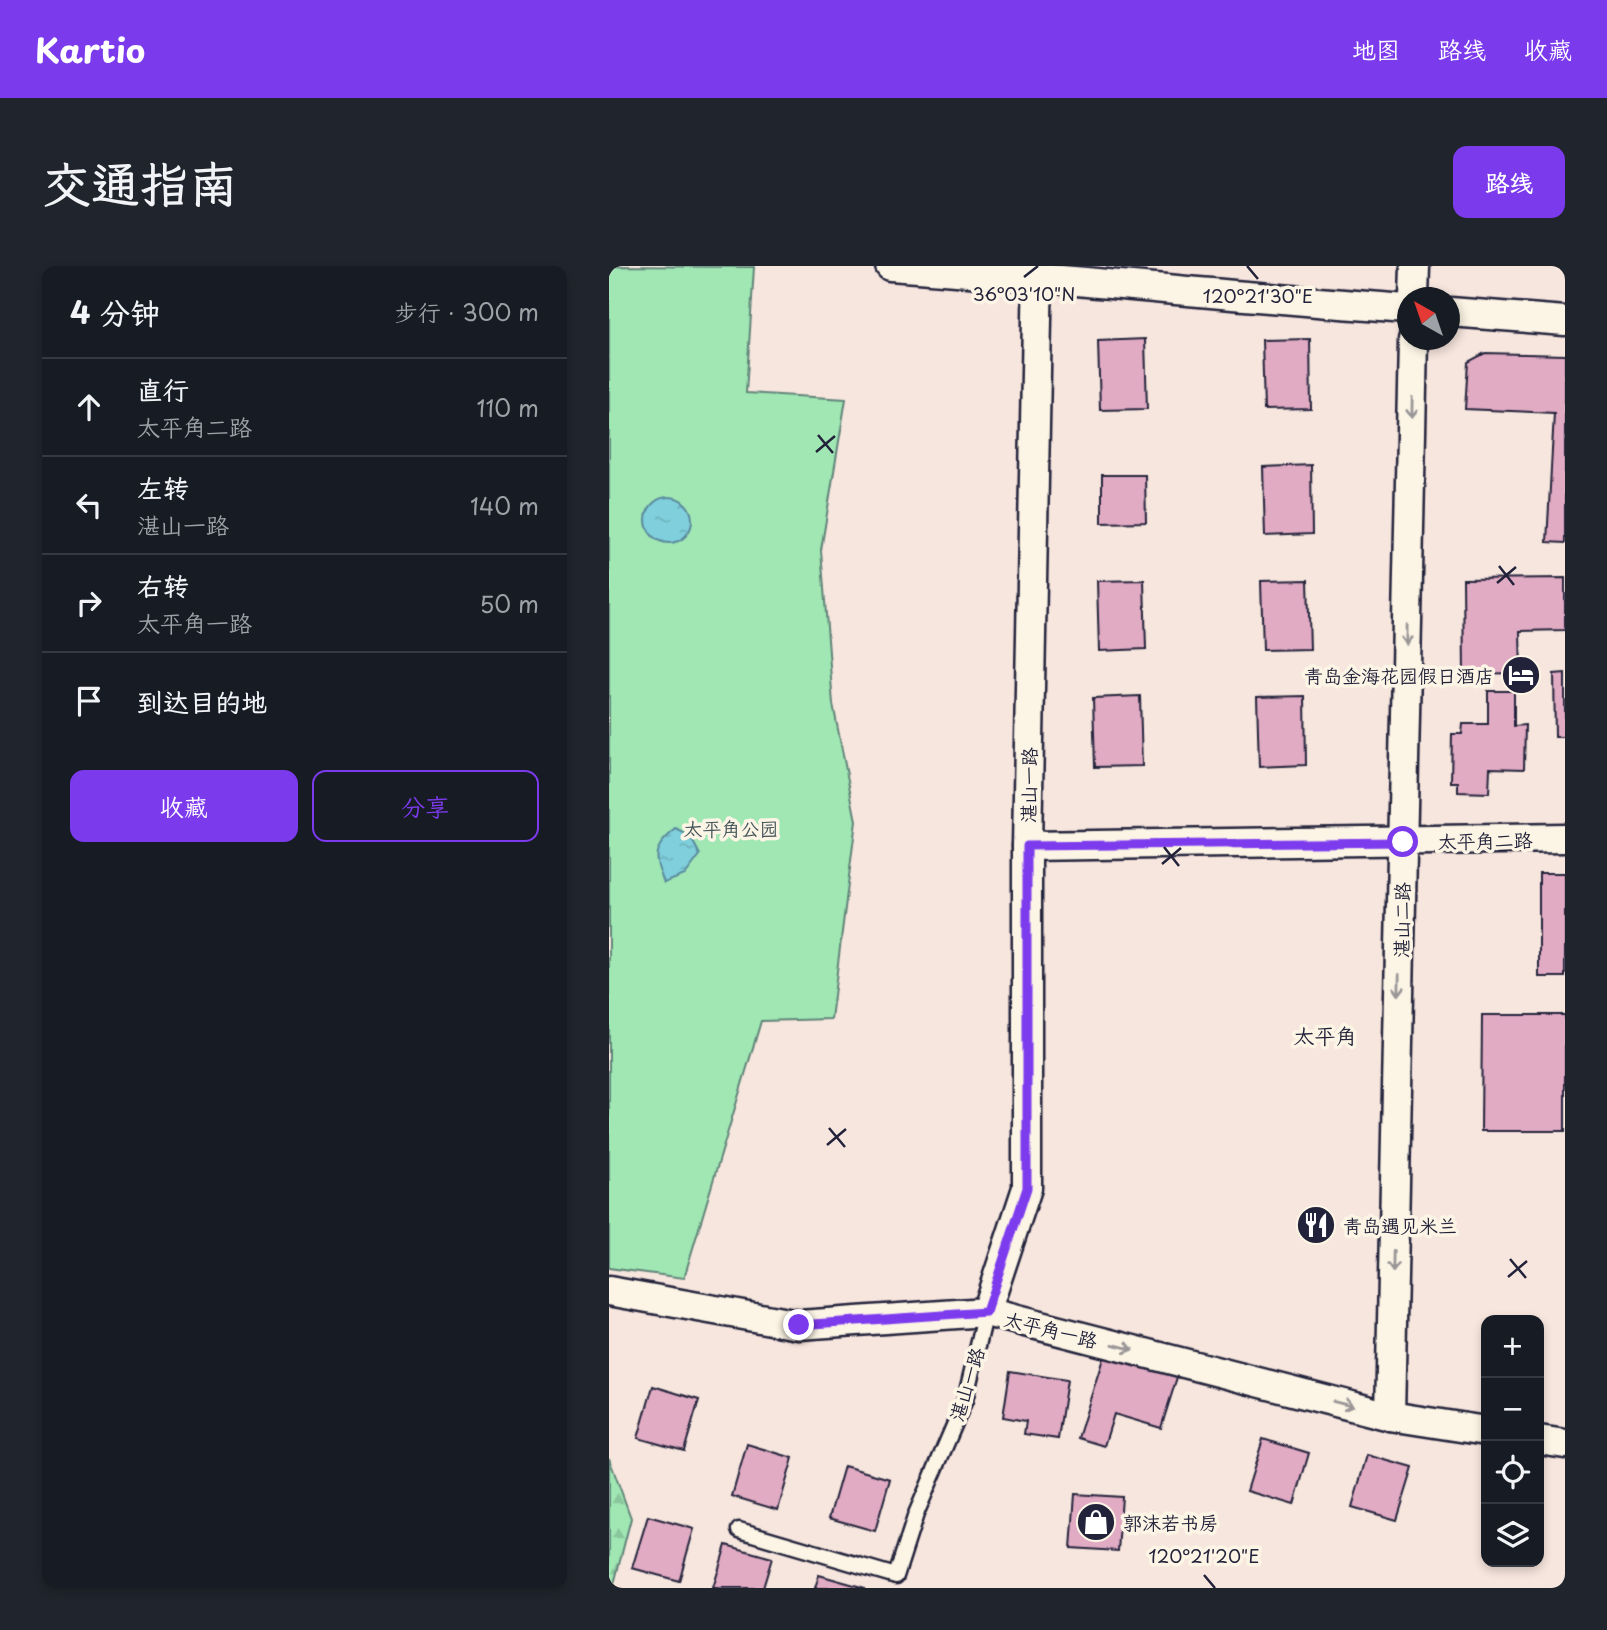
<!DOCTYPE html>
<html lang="zh">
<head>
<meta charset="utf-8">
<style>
  body { margin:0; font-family:"Playpen Sans","LXGW WenKai TC",sans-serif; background:#20242c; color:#f1f3f6 }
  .controls { position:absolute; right:21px; bottom:21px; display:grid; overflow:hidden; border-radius:14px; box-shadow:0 4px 10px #0003 }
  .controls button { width:63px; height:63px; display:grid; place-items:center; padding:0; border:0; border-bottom:2px solid #363941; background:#171b24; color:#f1f3f6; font:35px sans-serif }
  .compass { position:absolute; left:788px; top:21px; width:63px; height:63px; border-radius:50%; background:#171b24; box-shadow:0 4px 10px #0003; rotate:320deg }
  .stop { position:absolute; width:21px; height:21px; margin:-16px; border:5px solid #7c3aed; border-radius:50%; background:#fff }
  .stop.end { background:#7c3aed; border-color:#fff; box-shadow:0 2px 7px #0008 }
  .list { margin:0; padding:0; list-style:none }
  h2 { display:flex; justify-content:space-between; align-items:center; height:91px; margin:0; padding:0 28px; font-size:30px }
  h2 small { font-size:23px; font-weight:400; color:#9ea1a6 }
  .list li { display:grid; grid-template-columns:46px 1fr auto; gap:21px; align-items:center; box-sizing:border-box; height:98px; padding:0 28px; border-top:2px solid #363941 }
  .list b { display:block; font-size:26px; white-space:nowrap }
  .list p { margin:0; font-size:23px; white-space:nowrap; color:#9ea1a6 }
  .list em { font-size:23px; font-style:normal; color:#9ea1a6 }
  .actions { display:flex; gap:14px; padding:21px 28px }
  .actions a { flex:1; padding:16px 0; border:2px solid #7c3aed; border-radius:14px; text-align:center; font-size:24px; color:#7c3aed }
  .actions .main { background:#7c3aed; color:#fff }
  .icon { flex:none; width:38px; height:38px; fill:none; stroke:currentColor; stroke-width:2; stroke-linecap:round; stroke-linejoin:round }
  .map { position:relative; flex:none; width:956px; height:1322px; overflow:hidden; border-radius:14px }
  header { display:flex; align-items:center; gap:42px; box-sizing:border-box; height:98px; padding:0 35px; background:#7c3aed; color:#fff }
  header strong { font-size:33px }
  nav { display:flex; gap:38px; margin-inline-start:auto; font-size:24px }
  .intro { display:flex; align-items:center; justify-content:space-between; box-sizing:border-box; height:168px; padding:0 42px }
  h1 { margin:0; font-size:49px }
  .button { padding:18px 32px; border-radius:14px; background:#7c3aed; color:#fff; font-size:24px; font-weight:700 }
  main { display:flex; gap:42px; padding:0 42px }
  aside { flex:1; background:#171b24; border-radius:14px; box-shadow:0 4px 10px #0003 }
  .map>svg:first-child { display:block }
  .forest { fill:url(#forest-firs); stroke:#618478; stroke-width:2 }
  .park { fill:#a0e7b4; stroke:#618478; stroke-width:2 }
  .water { fill:url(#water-ripples); stroke:#5a8a9c; stroke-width:2 }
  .building { fill:#e1abc3; stroke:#22223b; stroke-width:2 }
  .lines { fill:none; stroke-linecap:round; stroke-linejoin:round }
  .lane-casing { stroke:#22223b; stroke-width:19 }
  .street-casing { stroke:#22223b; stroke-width:33 }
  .lane { stroke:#fcf5e5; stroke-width:14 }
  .street { stroke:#fcf5e5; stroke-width:28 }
  .oneway { stroke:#9a9698 }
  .route { stroke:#7c3aed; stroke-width:9 }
  .ticks { fill:none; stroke:#22223b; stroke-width:2.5 }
  .labels { text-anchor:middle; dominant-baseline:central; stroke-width:7; stroke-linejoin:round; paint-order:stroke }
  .poi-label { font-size:19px; fill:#22223b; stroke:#fcf5e5; text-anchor:start }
  .street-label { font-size:19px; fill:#22223b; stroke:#fcf5e5 }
  .park-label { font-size:19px; fill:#425359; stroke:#fcf5e5 }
  .neighbourhood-label { font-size:21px; fill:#22223b; stroke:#fcf5e5 }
  .ticks-label { font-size:18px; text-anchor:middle; fill:#22223b; stroke:#fcf5e5; stroke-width:7; stroke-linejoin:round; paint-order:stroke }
</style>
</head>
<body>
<header>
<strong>Kartio</strong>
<nav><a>地图</a><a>路线</a><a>收藏</a></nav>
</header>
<div class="intro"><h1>交通指南</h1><a class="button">路线</a></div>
<main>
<aside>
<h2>4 分钟<small>步行 · 300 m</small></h2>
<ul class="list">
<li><svg class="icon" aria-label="ahead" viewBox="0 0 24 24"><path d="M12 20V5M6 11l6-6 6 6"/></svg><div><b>直行</b><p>太平角二路</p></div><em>110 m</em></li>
<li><svg class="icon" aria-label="left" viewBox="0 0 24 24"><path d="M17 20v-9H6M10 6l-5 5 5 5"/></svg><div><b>左转</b><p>湛山一路</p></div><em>140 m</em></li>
<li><svg class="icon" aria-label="right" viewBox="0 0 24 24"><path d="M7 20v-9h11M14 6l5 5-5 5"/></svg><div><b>右转</b><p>太平角一路</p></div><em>50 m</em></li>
<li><svg class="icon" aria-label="arrive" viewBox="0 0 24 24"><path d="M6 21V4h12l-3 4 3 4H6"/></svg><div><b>到达目的地</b></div></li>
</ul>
<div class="actions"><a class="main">收藏</a><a>分享</a></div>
</aside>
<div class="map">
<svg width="956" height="1322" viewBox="0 0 956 1322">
  <defs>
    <pattern id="forest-firs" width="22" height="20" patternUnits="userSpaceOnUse" patternTransform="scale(1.75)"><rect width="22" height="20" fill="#a0e7b4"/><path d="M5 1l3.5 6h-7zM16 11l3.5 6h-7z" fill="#8ac69c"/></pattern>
    <pattern id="water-ripples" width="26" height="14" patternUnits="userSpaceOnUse" patternTransform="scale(1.75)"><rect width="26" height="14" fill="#80cfdc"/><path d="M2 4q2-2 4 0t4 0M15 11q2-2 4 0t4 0" fill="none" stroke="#6eb1be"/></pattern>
  </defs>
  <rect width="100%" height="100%" fill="#f7e6de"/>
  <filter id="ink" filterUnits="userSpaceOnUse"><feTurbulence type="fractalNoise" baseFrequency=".0143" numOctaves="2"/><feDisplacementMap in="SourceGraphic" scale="14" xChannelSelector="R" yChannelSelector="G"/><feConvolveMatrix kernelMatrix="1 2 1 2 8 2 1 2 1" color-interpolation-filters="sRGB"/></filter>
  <g filter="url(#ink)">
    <polygon class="forest" points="0,1192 22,1252 4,1322 0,1322"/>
    <polygon class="park" points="0,0 145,1 137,127 237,133 212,284 224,438 247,555 222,753 152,755 75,1012 0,1002"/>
    <g class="water">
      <circle cx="60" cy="254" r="23"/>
      <path d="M 67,563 L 81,570 L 91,589 L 76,609 L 55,617 C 44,590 43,582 67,563 Z"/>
    </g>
    <g class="building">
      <polygon points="536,73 538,143 491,144 489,75"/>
      <polygon points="701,73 702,143 655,144 653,74"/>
      <polygon points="876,87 956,89 956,277 938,276 945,147 856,143 859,96"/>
      <polygon points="702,199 703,268 656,270 654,201"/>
      <polygon points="493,209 536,209 537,256 493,257"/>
      <polygon points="956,312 956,364 911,365 912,407 855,408 854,313"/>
      <polygon points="535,314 537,383 490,385 488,315"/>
      <polygon points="699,314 701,383 654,384 652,315"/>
      <polygon points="956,407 956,471 946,471 945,408"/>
      <polygon points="879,425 905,425 905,460 916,459 915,503 881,502 880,527 849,526 849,516 842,516 843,468 853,468 854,458 879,458"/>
      <polygon points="531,430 533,500 486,501 484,432"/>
      <polygon points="696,430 697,499 650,501 648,431"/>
      <rect x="930" y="607" width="26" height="104"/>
      <polygon points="873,749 956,749 956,865 872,865"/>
      <polygon points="496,1086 569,1108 552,1162 505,1148 495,1180 469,1172"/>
      <polygon points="401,1105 458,1114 449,1173 415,1168 417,1155 394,1151"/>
      <polygon points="44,1120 90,1134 75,1185 29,1172"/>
      <polygon points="654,1173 700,1187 685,1239 638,1225"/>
      <polygon points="138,1178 184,1192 169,1244 123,1230"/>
      <polygon points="758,1189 804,1202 788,1254 743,1241"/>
      <polygon points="235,1200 281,1213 266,1265 220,1252"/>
      <polygon points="466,1228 513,1231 509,1285 462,1282"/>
      <polygon points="39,1250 85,1263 70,1315 23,1302"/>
      <polygon points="117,1279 163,1292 154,1322 104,1322"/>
      <polygon points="210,1309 256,1322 206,1322"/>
    </g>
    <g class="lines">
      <g class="lane-casing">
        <polyline id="lane" points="130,1264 287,1310 307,1248 356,1134 377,1046"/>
      </g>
      <g class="street-casing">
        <g id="street">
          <path d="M 281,0 C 454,12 626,31 799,43"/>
          <polyline points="805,32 806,0"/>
          <polyline points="841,46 956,55"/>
          <polyline points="418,580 956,572"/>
          <polyline points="0,1025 190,1059 377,1046 781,1150 877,1165"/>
          <polyline points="377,1046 418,922 418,580 429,0"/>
          <polyline points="781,1150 804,74"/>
          <polyline points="930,1174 956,1178"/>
        </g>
      </g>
      <use href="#lane" class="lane"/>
      <use href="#street" class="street"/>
    </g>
    <defs><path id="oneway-shaft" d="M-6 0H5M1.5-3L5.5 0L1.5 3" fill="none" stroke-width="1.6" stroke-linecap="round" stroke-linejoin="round" transform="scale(1.75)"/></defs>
    <g class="oneway">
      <use href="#oneway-shaft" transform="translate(803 142) rotate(91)"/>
      <use href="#oneway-shaft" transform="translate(798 369) rotate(91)"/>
      <use href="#oneway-shaft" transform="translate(790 719) rotate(91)"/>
      <use href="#oneway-shaft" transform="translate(784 996) rotate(91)"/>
      <use href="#oneway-shaft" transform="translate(514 1081) rotate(14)"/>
      <use href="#oneway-shaft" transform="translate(734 1138) rotate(14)"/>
    </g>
  </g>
  <g class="lines" filter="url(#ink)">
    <polyline class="route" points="190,1059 377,1046 418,922 418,580 794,576"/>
  </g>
  <path class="ticks" d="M 638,0 L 649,13M 415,11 L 429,0M 209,169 L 224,187M 207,186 L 226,170M 890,300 L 905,319M 888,317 L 907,301M 555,581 L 570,600M 553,598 L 572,582M 220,862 L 236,881M 218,879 L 237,863M 901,993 L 917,1012M 899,1011 L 918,995M 595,1309 L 606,1322"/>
  <defs>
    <g id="hotel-disc" transform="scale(2.0125)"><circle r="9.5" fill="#22223b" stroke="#fcf5e5"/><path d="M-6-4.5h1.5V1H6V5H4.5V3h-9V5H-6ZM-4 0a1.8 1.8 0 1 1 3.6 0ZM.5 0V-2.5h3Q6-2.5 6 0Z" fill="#fff"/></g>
    <g id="restaurant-disc" transform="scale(2.0125)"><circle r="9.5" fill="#22223b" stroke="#fcf5e5"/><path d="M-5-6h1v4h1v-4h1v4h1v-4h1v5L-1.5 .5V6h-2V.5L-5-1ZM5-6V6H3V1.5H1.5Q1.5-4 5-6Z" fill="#fff"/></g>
    <g id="shop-disc" transform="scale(2.0125)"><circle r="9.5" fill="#22223b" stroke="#fcf5e5"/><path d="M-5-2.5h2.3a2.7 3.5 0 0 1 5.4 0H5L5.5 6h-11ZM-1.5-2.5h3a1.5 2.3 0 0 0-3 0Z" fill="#fff"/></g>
  </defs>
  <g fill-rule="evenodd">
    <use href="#hotel-disc" x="912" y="409"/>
    <use href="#restaurant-disc" x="707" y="959"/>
    <use href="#shop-disc" x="487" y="1256"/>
  </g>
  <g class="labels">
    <g class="poi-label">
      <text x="885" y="409" text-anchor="end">青岛金海花园假日酒店</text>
      <text x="734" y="959">青岛遇见米兰</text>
      <text x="514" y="1256">郭沫若书房</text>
    </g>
    <g class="street-label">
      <text transform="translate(419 519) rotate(-89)">湛山一路</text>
      <text transform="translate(876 574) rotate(-1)">太平角二路</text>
      <text transform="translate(792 654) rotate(-89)">湛山二路</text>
      <text transform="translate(442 1063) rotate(14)">太平角一路</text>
      <text transform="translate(357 1118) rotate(-73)">湛山一路</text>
    </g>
    <g class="park-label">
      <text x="122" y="562">太平角公园</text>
    </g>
    <g class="neighbourhood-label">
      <text x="716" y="769">太平角</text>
    </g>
  </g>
  <g class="ticks-label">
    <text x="415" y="35">36°03'10"N</text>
    <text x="649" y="37">120°21'30"E</text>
    <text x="595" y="1297">120°21'20"E</text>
  </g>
</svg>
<div class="controls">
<button>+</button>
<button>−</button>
<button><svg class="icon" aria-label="locate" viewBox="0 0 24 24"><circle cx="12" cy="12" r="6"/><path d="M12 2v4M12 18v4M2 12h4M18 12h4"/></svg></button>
<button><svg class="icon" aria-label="layers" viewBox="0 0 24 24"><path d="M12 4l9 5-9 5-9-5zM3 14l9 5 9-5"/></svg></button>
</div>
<svg class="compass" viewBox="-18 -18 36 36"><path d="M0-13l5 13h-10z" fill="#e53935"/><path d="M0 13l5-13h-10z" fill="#9ea1a6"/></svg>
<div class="stop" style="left:794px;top:576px"></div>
<div class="stop end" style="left:190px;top:1059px"></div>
</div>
</main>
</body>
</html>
